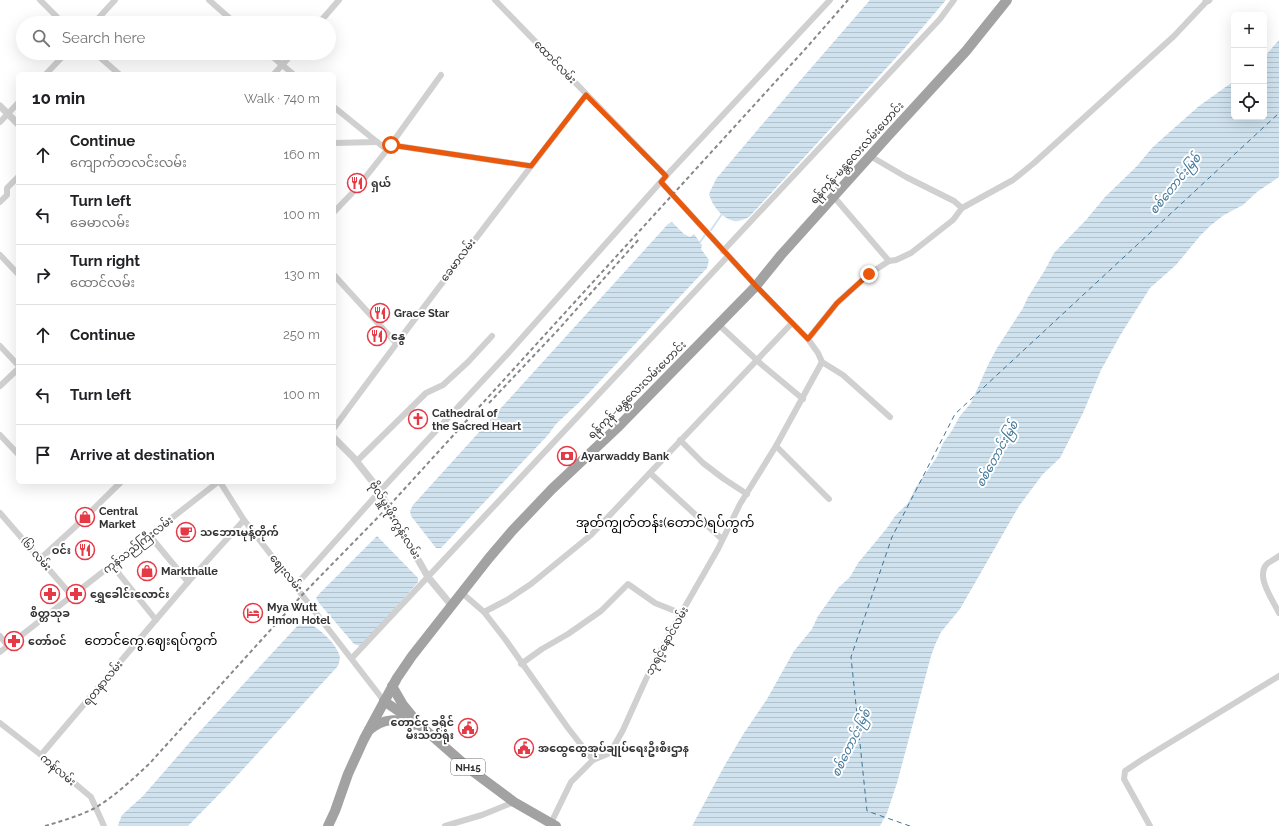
<!DOCTYPE html>
<html lang="en">
<head>
<meta charset="utf-8">
<style>
  body { margin:0; font-family:Raleway,"Noto Sans Myanmar",sans-serif; background:#f2f2f2; color:#202124 }
  .controls { position:absolute; right:12px; top:12px; display:grid; overflow:hidden; border-radius:6px; box-shadow:0 4px 16px #0002 }
  .controls button { width:36px; height:36px; display:grid; place-items:center; padding:0; border:0; border-bottom:1px solid #e0e0e0; background:#fff; color:#202124; font:20px sans-serif }
  .stop { position:absolute; width:12px; height:12px; margin:-9px; border:3px solid #ea580c; border-radius:50%; background:#fff }
  .stop.end { background:#ea580c; border-color:#fff; box-shadow:0 1px 4px #0008 }
  .list { margin:0; padding:0; list-style:none }
  h2 { display:flex; justify-content:space-between; align-items:center; height:52px; margin:0; padding:0 16px; font-size:17px }
  h2 small { font-size:13px; font-weight:400; color:#757577 }
  .list li { display:grid; grid-template-columns:26px 1fr auto; gap:12px; align-items:center; box-sizing:border-box; height:60px; padding:0 16px; border-top:1px solid #e0e0e0 }
  .list b { display:block; font-size:15px; white-space:nowrap }
  .list p { margin:0; font-size:13px; white-space:nowrap; color:#757577 }
  .list em { font-size:13px; font-style:normal; color:#757577 }
  .icon { flex:none; width:22px; height:22px; fill:none; stroke:currentColor; stroke-width:2; stroke-linecap:round; stroke-linejoin:round }
  .map { position:relative; flex:none; width:1279px; height:826px; overflow:hidden }
  .search { position:absolute; background:#fff; box-shadow:0 4px 16px #0002; left:16px; top:16px; width:320px; height:44px; display:flex; align-items:center; gap:10px; box-sizing:border-box; padding:0 14px; border-radius:22px; color:#757577; font-size:15px }
  .panel { position:absolute; background:#fff; box-shadow:0 4px 16px #0002; left:16px; top:72px; width:320px; height:412px; border-radius:6px }
  .map>svg:first-child { display:block }
  .water { fill:url(#water-rules) }
  .lines { fill:none; stroke-linecap:round; stroke-linejoin:round }
  .stream { stroke:#cfe2ee; stroke-width:2 }
  .ferry { stroke:#3f7597; stroke-width:1; stroke-dasharray:5 4; stroke-linecap:butt }
  .minor { stroke:#d0d0d0; stroke-width:6 }
  .tertiary { stroke:#d0d0d0; stroke-width:7 }
  .trunk { stroke:#a2a2a2; stroke-width:10 }
  .rail { stroke:#888; stroke-width:2; stroke-dasharray:4 3; stroke-linecap:butt }
  .route { stroke:#ea580c; stroke-width:5 }
  .labels { text-anchor:middle; dominant-baseline:central; stroke-width:4; stroke-linejoin:round; paint-order:stroke }
  .shield { fill:#fff; stroke:#707070; stroke-width:1 }
  .shield-label { font-size:10px; font-weight:bold; fill:#333 }
  .street-label { font-size:11px; fill:#333; stroke:#fff }
  .poi-label { font-size:11px; font-weight:bold; fill:#333; stroke:#fff; text-anchor:start }
  .water-label { font-size:12px; font-style:italic; fill:#3f7597; stroke:#fff }
  .quarter-label { font-size:13px; fill:#000; stroke:#fff }
</style>
</head>
<body>
<div class="map">
<svg width="1279" height="826" viewBox="0 0 1279 826">
  <defs>
    <pattern id="water-rules" width="6" height="5" patternUnits="userSpaceOnUse"><rect width="6" height="5" fill="#cfe2ee"/><path d="M0 2.5h6" fill="none" stroke="#b2c2cd"/></pattern>
  </defs>
  <rect width="100%" height="100%" fill="#fff"/>
  <g class="water">
    <path d="M 870,0 L 946,0 L 904,49 L 749,217 C 744,219 739,222 734,221 C 721,218 712,205 709,194 L 716,179 L 766,120 Z"/>
    <polygon points="1279,40 1279,177 1257,192 1243,205 1224,215 1210,226 1200,236 1176,265 1150,288 1121,334 1101,370 1083,413 1060,458 1043,474 1019,506 960,609 941,632 935,645 931,656 897,783 887,813 880,826 692,826 726,763 744,733 767,699 794,651 812,629 818,616 838,588 850,577 858,563 887,528 895,516 908,503 916,487 937,457 943,443 951,432 960,416 971,403 988,365 997,348 1023,308 1028,297 1045,270 1054,253 1086,220 1105,197 1137,166 1152,148 1164,137 1199,106 1234,81 1234,117 1264,117 1264,57"/>
    <polygon points="672,222 684,234 690,237 694,234 702,245 701,249 709,260 707,268 585,397 556,424 548,435 441,548 436,548 411,516 410,511 413,505 668,224"/>
    <polygon points="377,536 418,578 418,582 366,642 360,646 354,644 319,603 316,598 320,593"/>
    <path d="M 305,622 C 317,626 334,641 339,654 C 341,658 339,662 338,666 L 234,779 L 188,826 L 118,826 L 118,825 L 122,815 L 143,796 L 190,742 L 300,623 Z"/>
  </g>
  <g class="lines">
    <g class="stream">
      <polyline points="711,230 722,214"/>
      <polyline points="700,242 705,235"/>
    </g>
    <polyline class="ferry" points="910,826 867,811 851,657 892,537 955,414 1279,113"/>
    <g class="minor">
      <polyline points="40,0 63,23"/>
      <polyline points="209,0 235,23"/>
      <polyline points="495,0 666,176"/>
      <polyline points="94,23 115,0"/>
      <polyline points="319,23 339,0"/>
      <polyline points="95,53 119,74"/>
      <polyline points="268,53 293,74"/>
      <polyline points="46,74 66,53"/>
      <polyline points="274,74 293,53"/>
      <polyline points="334,107 387,150"/>
      <polyline points="0,122 18,103"/>
      <polyline points="334,143 377,142"/>
      <polyline points="391,145 531,166"/>
      <polyline points="870,156 906,177 954,201 962,208"/>
      <polyline points="661,182 756,286 808,339 818,353 822,362 843,375 890,417"/>
      <polyline points="834,197 889,261"/>
      <polyline points="0,202 7,195 7,188 18,177"/>
      <polyline points="334,212 356,189 387,150 441,75"/>
      <polyline points="723,251 940,19 954,0"/>
      <polyline points="0,255 18,274"/>
      <polyline points="334,275 396,343"/>
      <polyline points="718,324 761,364 803,399"/>
      <polyline points="808,339 837,303 869,274 889,261 896,260 911,253 953,220 962,208 1013,180 1034,163 1174,36 1207,1"/>
      <polyline points="0,346 18,365"/>
      <polyline points="0,386 18,369"/>
      <path d="M 334,428 C 416,316 501,205 586,95"/>
      <polyline points="0,435 18,454"/>
      <polyline points="680,440 703,463 724,479 747,494"/>
      <polyline points="776,446 829,499"/>
      <polyline points="357,461 426,393 443,385 468,362 492,336"/>
      <polyline points="650,473 722,539"/>
      <polyline points="220,482 244,520 384,701"/>
      <polyline points="0,513 72,596"/>
      <polyline points="150,536 188,582"/>
      <path d="M 1279,556 C 1275,559 1271,561 1268,563 C 1254,575 1273,600 1279,613"/>
      <polyline points="40,559 75,527 121,482"/>
      <polyline points="112,565 156,620"/>
      <polyline points="296,585 380,491 511,350 666,176 830,0"/>
      <polyline points="462,593 484,612 505,639 568,728 593,760"/>
      <polyline points="484,612 507,600 531,584 591,535 792,323"/>
      <polyline points="0,636 7,645"/>
      <polyline points="0,652 218,482"/>
      <polyline points="352,658 728,256"/>
      <polyline points="521,664 542,649 568,634 601,611 628,584 655,603 680,613"/>
      <polyline points="0,723 41,755 91,797 104,826"/>
      <polyline points="41,755 188,582 244,520"/>
      <polyline points="550,825 571,782 593,760 610,753 623,730 646,679 667,638 718,549 740,504 776,446 822,362"/>
      <polyline points="445,826 482,815 514,802"/>
      <polyline points="1150,826 1124,779 1125,771 1143,759 1279,676"/>
    </g>
    <g class="tertiary">
      <polyline points="1206,0 1207,1 1209,0"/>
      <polyline points="0,106 18,124"/>
      <polyline points="334,438 353,457 380,491 388,507 428,577 452,606"/>
    </g>
    <g class="trunk">
      <polyline points="392,686 403,705 412,716"/>
      <polyline points="384,701 423,728 471,770 514,802 556,826"/>
      <path d="M 369,730 C 384,718 397,718 414,725"/>
      <polyline points="328,826 335,811 348,774 364,739 397,678 412,656 489,558 512,531 552,489 619,426 756,286 781,255 888,136 966,51 1007,0"/>
    </g>
    <g class="rail">
      <polyline points="489,403 558,330 640,238"/>
      <path d="M 45,826 C 62,821 79,816 95,808 C 115,796 133,779 150,763 L 303,594 L 388,507 L 808,46 L 848,0"/>
    </g>
  </g>
  <g class="lines">
    <polyline class="route" points="391,145 531,166 586,95 666,176 661,182 756,286 808,339 837,303 869,274"/>
  </g>
  <defs>
    <g id="restaurant-ring" transform="scale(1)"><circle r="9.5" fill="#fff" stroke="#e63946" stroke-width="1.5"/><path d="M-5-6h1v4h1v-4h1v4h1v-4h1v5L-1.5 .5V6h-2V.5L-5-1ZM5-6V6H3V1.5H1.5Q1.5-4 5-6Z" fill="#e63946"/></g>
    <g id="church-ring" transform="scale(1)"><circle r="9.5" fill="#fff" stroke="#e63946" stroke-width="1.5"/><path d="M-1.2-6h2.4v3.5h3.3v2.4h-3.3V6h-2.4V-.1h-3.3v-2.4h3.3Z" fill="#e63946"/></g>
    <g id="bank-ring" transform="scale(1)"><circle r="9.5" fill="#fff" stroke="#e63946" stroke-width="1.5"/><path d="M-6-4H6V4H-6ZM0-2.3a2.3 2.3 0 1 0 0 4.6a2.3 2.3 0 1 0 0-4.6Z" fill="#e63946"/></g>
    <g id="shop-ring" transform="scale(1)"><circle r="9.5" fill="#fff" stroke="#e63946" stroke-width="1.5"/><path d="M-5-2.5h2.3a2.7 3.5 0 0 1 5.4 0H5L5.5 6h-11ZM-1.5-2.5h3a1.5 2.3 0 0 0-3 0Z" fill="#e63946"/></g>
    <g id="cafe-ring" transform="scale(1)"><circle r="9.5" fill="#fff" stroke="#e63946" stroke-width="1.5"/><path d="M-5.5-4.5H6V0H3Q3 3.5 0 3.5H-2.5Q-5.5 3.5-5.5 0ZM3-3.2v2h1.7v-2ZM-6 4.5H4V6H-6Z" fill="#e63946"/></g>
    <g id="pharmacy-ring" transform="scale(1)"><circle r="9.5" fill="#fff" stroke="#e63946" stroke-width="1.5"/><path d="M-2-6h4v4h4v4h-4v4h-4v-4h-4v-4h4Z" fill="#e63946"/></g>
    <g id="hotel-ring" transform="scale(1)"><circle r="9.5" fill="#fff" stroke="#e63946" stroke-width="1.5"/><path d="M-6-4.5h1.5V1H6V5H4.5V3h-9V5H-6ZM-4 0a1.8 1.8 0 1 1 3.6 0ZM.5 0V-2.5h3Q6-2.5 6 0Z" fill="#e63946"/></g>
    <g id="civic-ring" transform="scale(1)"><circle r="9.5" fill="#fff" stroke="#e63946" stroke-width="1.5"/><path d="M-.6-6.5H3V-4.5H.6V-3L4-1V1h2V6H-6V1h2V-1L-.6-3ZM-1.2 2.5V6h2.4V2.5Z" fill="#e63946"/></g>
  </defs>
  <g fill-rule="evenodd">
    <use href="#restaurant-ring" x="357" y="183"/>
    <use href="#restaurant-ring" x="380" y="313"/>
    <use href="#restaurant-ring" x="377" y="336"/>
    <use href="#church-ring" x="418" y="419"/>
    <use href="#bank-ring" x="567" y="456"/>
    <use href="#shop-ring" x="85" y="517"/>
    <use href="#cafe-ring" x="186" y="532"/>
    <use href="#restaurant-ring" x="85" y="550"/>
    <use href="#shop-ring" x="147" y="571"/>
    <use href="#pharmacy-ring" x="50" y="594"/>
    <use href="#pharmacy-ring" x="76" y="594"/>
    <use href="#hotel-ring" x="253" y="613"/>
    <use href="#pharmacy-ring" x="14" y="641"/>
    <use href="#civic-ring" x="468" y="728"/>
    <use href="#civic-ring" x="524" y="748"/>
  </g>
  <g class="labels">
    <rect class="shield" x="451" y="759" width="34" height="16" rx="3"/>
    <g class="shield-label">
      <text x="468" y="767">NH15</text>
    </g>
    <g class="street-label">
      <text transform="translate(555 62) rotate(46)">ထောင်လမ်း</text>
      <text transform="translate(857 153) rotate(-48)">ရန်ကုန်-မန္တလေးလမ်းဟောင်း</text>
      <text transform="translate(458 260) rotate(-53)">ခေမာလမ်း</text>
      <text transform="translate(637 390) rotate(-45)">ရန်ကုန်-မန္တလေးလမ်းဟောင်း</text>
      <text transform="translate(395 520) rotate(59)">ဗိုလ်မှူးဖိုးကွန်းလမ်း</text>
      <text transform="translate(138 545) rotate(-38)">ကုန်သည်ကြီးလမ်း</text>
      <text transform="translate(36 554) rotate(49)">(၆) လမ်း</text>
      <text transform="translate(286 573) rotate(51)">စျေးလမ်း</text>
      <text transform="translate(667 641) rotate(-61)">ဘုရင့်နောင်လမ်း</text>
      <text transform="translate(103 683) rotate(-50)">ရတနာလမ်း</text>
      <text transform="translate(58 770) rotate(40)">ကန်လမ်း</text>
    </g>
    <g class="poi-label">
      <text x="371" y="183">ရှယ်</text>
      <text x="394" y="313">Grace Star</text>
      <text x="391" y="336">နွေ</text>
      <text x="432" y="413">Cathedral of<tspan x="432" dy="13">the Sacred Heart</tspan></text>
      <text x="581" y="456">Ayarwaddy Bank</text>
      <text x="99" y="511">Central<tspan x="99" dy="13">Market</tspan></text>
      <text x="200" y="532">သဘောၤမုန့်တိုက်</text>
      <text x="71" y="550" text-anchor="end">ဝင်း</text>
      <text x="161" y="571">Markthalle</text>
      <text x="90" y="594">ရွှေခေါင်းလောင်း</text>
      <text x="267" y="607">Mya Wutt<tspan x="267" dy="13">Hmon Hotel</tspan></text>
      <text x="50" y="613" text-anchor="middle">စိတ္တသုခ</text>
      <text x="28" y="641">တော်ဝင်</text>
      <text x="454" y="722" text-anchor="end">တောင်ငူ ခရိုင်<tspan x="454" dy="13">မီးသတ်ရုံး</tspan></text>
      <text x="538" y="748">အထွေထွေအုပ်ချုပ်ရေးဦးစီးဌာန</text>
    </g>
    <g class="water-label">
      <text transform="translate(1175 184) rotate(-51)">စစ်တောင်းမြစ်</text>
      <text transform="translate(997 454) rotate(-61)">စစ်တောင်းမြစ်</text>
      <text transform="translate(851 743) rotate(-64)">စစ်တောင်းမြစ်</text>
    </g>
    <g class="quarter-label">
      <text x="665" y="522">အုတ်ကျွတ်တန်း(တောင်)ရပ်ကွက်</text>
      <text x="151" y="640">တောင်ကွေ.ဈေးရပ်ကွက်</text>
    </g>
  </g>
</svg>
<div class="controls">
<button>+</button>
<button>−</button>
<button><svg class="icon" aria-label="locate" viewBox="0 0 24 24"><circle cx="12" cy="12" r="6"/><path d="M12 2v4M12 18v4M2 12h4M18 12h4"/></svg></button>
</div>
<div class="stop" style="left:391px;top:145px"></div>
<div class="stop end" style="left:869px;top:274px"></div>
<div class="search"><svg class="icon" aria-label="search" viewBox="0 0 24 24"><circle cx="10" cy="10" r="6"/><path d="M15 15l6 6"/></svg>Search here</div>
<section class="panel">
<h2>10 min<small>Walk · 740 m</small></h2>
<ul class="list">
<li><svg class="icon" aria-label="ahead" viewBox="0 0 24 24"><path d="M12 20V5M6 11l6-6 6 6"/></svg><div><b>Continue</b><p>ကျောက်တလင်းလမ်း</p></div><em>160 m</em></li>
<li><svg class="icon" aria-label="left" viewBox="0 0 24 24"><path d="M17 20v-9H6M10 6l-5 5 5 5"/></svg><div><b>Turn left</b><p>ခေမာလမ်း</p></div><em>100 m</em></li>
<li><svg class="icon" aria-label="right" viewBox="0 0 24 24"><path d="M7 20v-9h11M14 6l5 5-5 5"/></svg><div><b>Turn right</b><p>ထောင်လမ်း</p></div><em>130 m</em></li>
<li><svg class="icon" aria-label="ahead" viewBox="0 0 24 24"><path d="M12 20V5M6 11l6-6 6 6"/></svg><div><b>Continue</b></div><em>250 m</em></li>
<li><svg class="icon" aria-label="left" viewBox="0 0 24 24"><path d="M17 20v-9H6M10 6l-5 5 5 5"/></svg><div><b>Turn left</b></div><em>100 m</em></li>
<li><svg class="icon" aria-label="arrive" viewBox="0 0 24 24"><path d="M6 21V4h12l-3 4 3 4H6"/></svg><div><b>Arrive at destination</b></div></li>
</ul>
</section>
</div>
</body>
</html>
